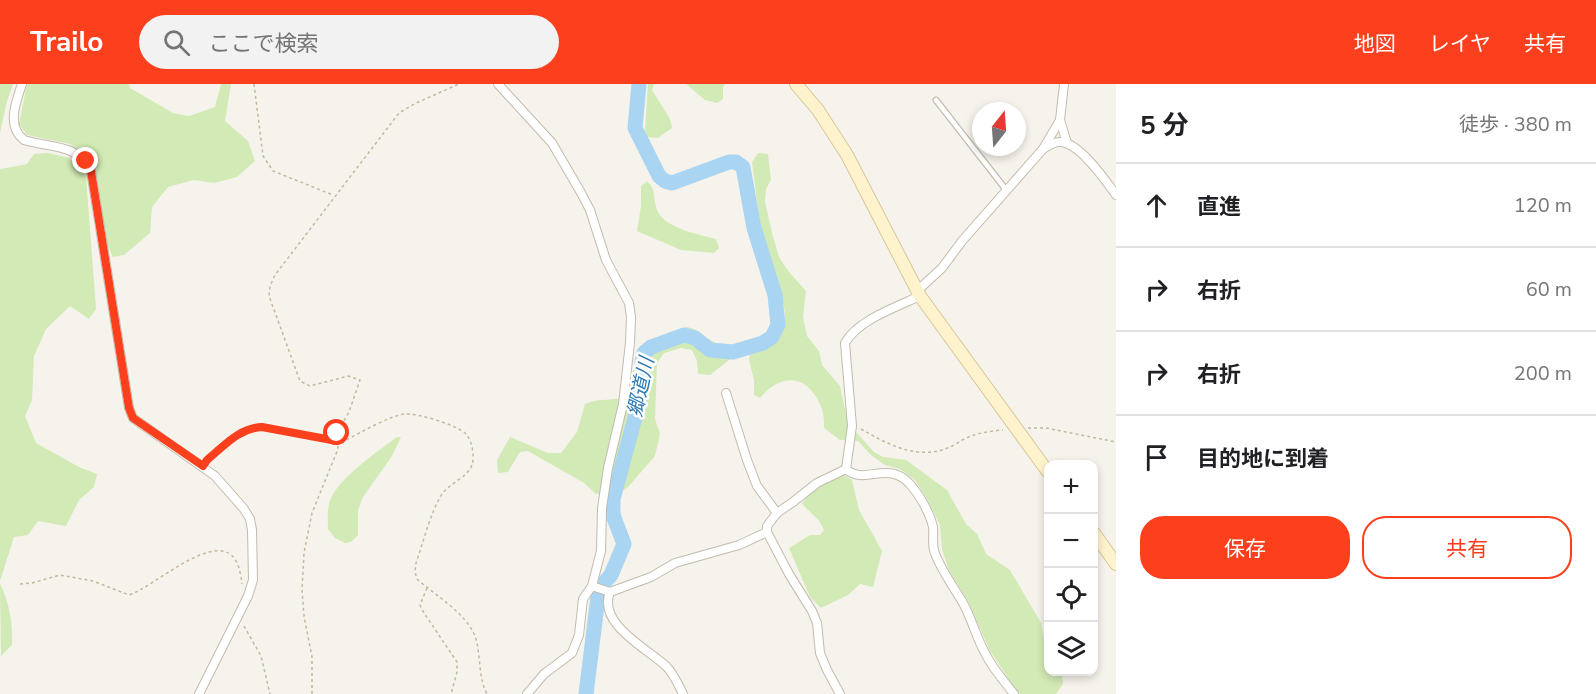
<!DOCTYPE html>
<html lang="ja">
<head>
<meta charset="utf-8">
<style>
  body { margin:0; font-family:"Nunito Sans","Noto Sans JP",sans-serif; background:#f2f2f2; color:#202124 }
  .controls { position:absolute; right:18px; bottom:18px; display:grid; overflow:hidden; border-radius:12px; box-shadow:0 3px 9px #0003 }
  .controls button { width:54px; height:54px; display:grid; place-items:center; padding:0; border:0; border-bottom:2px solid #e0e0e0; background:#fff; color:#202124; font:30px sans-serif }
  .compass { position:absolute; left:972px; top:18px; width:54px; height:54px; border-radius:50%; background:#fff; box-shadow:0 3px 9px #0003; rotate:17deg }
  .stop { position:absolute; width:18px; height:18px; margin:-14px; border:4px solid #fc3f1d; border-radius:50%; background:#fff }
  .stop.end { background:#fc3f1d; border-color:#fff; box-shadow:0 2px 6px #0008 }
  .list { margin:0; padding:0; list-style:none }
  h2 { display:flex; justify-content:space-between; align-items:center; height:78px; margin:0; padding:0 24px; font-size:26px }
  h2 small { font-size:20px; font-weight:400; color:#757577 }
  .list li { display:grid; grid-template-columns:39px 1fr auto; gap:18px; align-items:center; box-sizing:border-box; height:84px; padding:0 24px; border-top:2px solid #e0e0e0 }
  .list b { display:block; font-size:22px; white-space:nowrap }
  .list em { font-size:20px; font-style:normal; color:#757577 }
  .actions { display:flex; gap:12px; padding:18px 24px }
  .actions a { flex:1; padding:14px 0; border:2px solid #fc3f1d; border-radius:24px; text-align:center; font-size:21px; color:#fc3f1d }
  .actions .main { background:#fc3f1d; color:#fff }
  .icon { flex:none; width:33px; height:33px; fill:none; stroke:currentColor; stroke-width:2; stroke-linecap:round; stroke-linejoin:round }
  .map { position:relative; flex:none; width:1116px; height:610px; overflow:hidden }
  header { display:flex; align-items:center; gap:36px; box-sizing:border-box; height:84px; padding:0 30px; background:#fc3f1d; color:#fff }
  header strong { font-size:28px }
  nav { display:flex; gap:33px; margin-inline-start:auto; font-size:21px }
  .search { width:420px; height:54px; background:#f2f2f2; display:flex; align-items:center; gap:15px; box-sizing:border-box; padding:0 21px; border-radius:33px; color:#757577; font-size:22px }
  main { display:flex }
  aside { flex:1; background:#fff }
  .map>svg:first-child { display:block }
  .green { fill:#d2eab5 }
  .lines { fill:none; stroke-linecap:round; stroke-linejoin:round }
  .river { stroke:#a9d4f2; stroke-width:15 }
  .lane-casing { stroke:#c2bbae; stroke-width:7 }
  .street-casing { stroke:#c2bbae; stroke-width:10 }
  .secondary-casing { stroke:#d6c79b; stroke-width:14 }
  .path { stroke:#c4b79f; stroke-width:1.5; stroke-dasharray:3 3; stroke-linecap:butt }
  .lane { stroke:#fff; stroke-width:4.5 }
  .street { stroke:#fff; stroke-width:8 }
  .secondary { stroke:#fff3cd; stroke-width:12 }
  .route { stroke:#fc3f1d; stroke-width:8 }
  .labels { text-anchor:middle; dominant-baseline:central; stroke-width:5; stroke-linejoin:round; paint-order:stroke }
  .water-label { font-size:20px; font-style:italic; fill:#2e7ab2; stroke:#fff }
</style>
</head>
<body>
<header>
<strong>Trailo</strong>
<div class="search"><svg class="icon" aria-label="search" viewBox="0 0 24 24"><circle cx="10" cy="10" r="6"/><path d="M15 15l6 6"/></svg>ここで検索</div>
<nav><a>地図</a><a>レイヤ</a><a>共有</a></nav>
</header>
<main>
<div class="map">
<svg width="1116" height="610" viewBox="0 0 1116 610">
  <rect width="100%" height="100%" fill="#f6f3ec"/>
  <g class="green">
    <polygon points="0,0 13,0 7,17 0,49"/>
    <polygon points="27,0 129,0 130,4 173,29 189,32 215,23 221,0 231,0 225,37 248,57 255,77 237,93 214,99 194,96 168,103 152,123 150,149 124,171 113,173 104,153 98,97 90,75 70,60 27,51 19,40"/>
    <polygon points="648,0 654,0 652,6 670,35 672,44 658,54 647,53 645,46"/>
    <polygon points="686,0 725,0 723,3 723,15 717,19 705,16"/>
    <polygon points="48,69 69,74 86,92 96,225 89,235 70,222 46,245 34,272 32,316 25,332 36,359 79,383 97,390 94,403 79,416 66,442 38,437 28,451 14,453 0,497 0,85 27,80 34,70"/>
    <path d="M 758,69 L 768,70 L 771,96 L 766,105 L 765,118 L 772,149 L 779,173 L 789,188 L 806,207 L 803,233 L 807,252 L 819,267 L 822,281 L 840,302 L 848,339 L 874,368 L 883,373 L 906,376 L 947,406 L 966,440 L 977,450 L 986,470 L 1010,486 L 1041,539 L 1044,556 L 1048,564 L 1048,588 L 1062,588 L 1063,600 L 1056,610 L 1019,610 L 990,567 L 969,519 L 948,484 L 942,465 L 940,441 L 927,415 L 915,396 L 900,385 L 885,381 L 871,371 L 858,357 L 840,356 L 824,344 C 824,338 824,331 822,325 C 809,291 783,287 760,314 L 754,311 L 754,296 L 749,276 L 750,269 C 764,264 777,262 783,247 C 791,222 774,198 768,175 C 760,143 756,110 752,78 Z"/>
    <path d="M 647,97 C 656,106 653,111 656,123 C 661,144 698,150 716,155 L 719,164 L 714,169 L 681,166 L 637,147 L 641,122 L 641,102 Z"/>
    <path d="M 687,243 C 703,246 711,262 728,262 L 734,272 L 710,291 L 698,290 L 697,277 L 692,266 L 681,264 L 664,269 L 657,279 L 655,335 L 660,350 L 655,372 L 628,403 L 619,409 L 596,410 L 584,399 L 528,367 L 520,368 L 508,388 L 498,389 L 497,376 L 510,353 L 548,369 L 561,369 L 577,348 L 585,320 C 599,313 614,318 629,312 C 635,262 643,261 687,243 Z"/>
    <path d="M 397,353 L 401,353 L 392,372 L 363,413 L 358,426 L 358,451 L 351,458 L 345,459 L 335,454 L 328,445 C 328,437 327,428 329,420 C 334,397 378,367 397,353 Z"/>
    <path d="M 841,389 L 852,396 L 859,426 L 882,467 L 873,503 L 860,500 L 848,511 L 821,524 L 810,513 L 789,464 L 810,451 L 820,451 L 824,446 C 820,434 809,429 802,419 L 822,397 Z"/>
    <path d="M 0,499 C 9,519 13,538 12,561 L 1,572 Z"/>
  </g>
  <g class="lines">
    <polyline class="river" points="586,610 598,513 601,502 611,491 624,460 613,431 613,415 636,330 642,300 642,278 644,269 651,263 684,251 695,254 710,266 733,268 763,259 772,253 778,241 775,211 754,144 743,83 736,78 729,78 672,99 665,97 659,92 635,44 639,0"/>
    <g class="lane-casing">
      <polyline id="lane" points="936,16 1007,107"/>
    </g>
    <g class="street-casing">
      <g id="street">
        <path d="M 22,0 C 16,18 6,42 24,56 C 50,64 77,59 91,87 L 129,324 L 133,334 L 215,392 L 244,425 L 250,435 L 252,446 L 253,496 L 248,512 L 199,610"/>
        <polyline points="498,0 552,59 580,107 590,126 606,176 629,219 631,233 630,259 623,320 608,384 602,424 601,467 592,502 583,515 579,551 572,569 544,590 527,610"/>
        <polyline points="1064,0 1060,36 1067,59"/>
        <path d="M 1043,65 C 1048,62 1054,57 1061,58 C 1080,59 1106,97 1116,111"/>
        <polyline points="917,207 942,184 962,157 1043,65 1060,36"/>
        <path d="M 920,212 C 896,223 858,236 845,259 L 852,342 L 846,385 C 865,402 886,376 909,399 C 919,410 930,429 933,443 C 934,451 932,459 934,466 C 937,480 955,505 963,519 C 972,535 976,553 985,569 C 992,584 1004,597 1014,610"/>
        <polyline points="726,309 747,376 757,402 777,429"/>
        <polyline points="592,502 610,508 651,493 675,479 739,461 767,448"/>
        <path d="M 610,508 C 597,540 648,565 666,582 C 674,590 678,600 683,610"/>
        <polyline points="840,610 827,586 820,569 817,539 812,527 789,490 767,448 767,442 777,429 793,418 817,399 846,385"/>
      </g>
    </g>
    <g class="secondary-casing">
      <g id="secondary">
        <polyline points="796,0 818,26 847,71 920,212 1048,388"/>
        <polyline points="1094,449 1116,480"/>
      </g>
    </g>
    <g class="path">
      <polyline points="254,0 263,72 273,87 333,111"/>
      <polyline points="1028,344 1046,344 1116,358"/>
      <path d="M 861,345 C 889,361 918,377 950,363 C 955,361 960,357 966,354 C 978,349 990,347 1003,346"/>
      <path d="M 208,375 C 225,362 240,344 262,343 L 337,357 L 346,356 C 360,349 391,331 405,330 C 418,329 457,341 466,350 C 472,356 475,373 472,381 C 468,393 450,399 442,410 C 431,427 423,459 416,479 L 415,488 L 417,495 C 436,512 469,531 476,555 C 481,573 478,593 487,610"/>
      <path d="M 20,500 L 32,499 L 60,491 L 93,497 L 129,511 C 153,504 217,443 236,477 C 240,484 241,493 242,500"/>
      <polyline points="427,504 420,521 424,529 457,578 457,588 451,610"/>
      <polyline points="244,542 261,572 270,610"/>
      <polyline points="312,610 312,573 304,532 302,506 304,469 312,429 338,365 337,349 349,328 360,296 348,292 310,302 300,297 269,212 270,202 275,191 399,29 416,19 459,0"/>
    </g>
    <use href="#lane" class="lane"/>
    <use href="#street" class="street"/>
    <use href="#secondary" class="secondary"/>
  </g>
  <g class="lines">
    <path class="route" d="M 86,77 L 91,87 L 129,324 L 133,334 L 203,382 L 207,376 C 224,362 239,344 262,343 L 337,357 L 337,349"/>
  </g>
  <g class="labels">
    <g class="water-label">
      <text transform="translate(641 303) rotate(-78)">郷道川</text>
    </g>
  </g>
</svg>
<div class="controls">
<button>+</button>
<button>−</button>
<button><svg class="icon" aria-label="locate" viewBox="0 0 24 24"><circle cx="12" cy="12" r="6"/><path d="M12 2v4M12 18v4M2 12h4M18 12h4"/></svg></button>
<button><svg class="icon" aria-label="layers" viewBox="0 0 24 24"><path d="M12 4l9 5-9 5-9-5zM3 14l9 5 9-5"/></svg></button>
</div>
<svg class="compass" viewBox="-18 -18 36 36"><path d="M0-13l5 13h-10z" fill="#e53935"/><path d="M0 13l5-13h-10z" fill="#757577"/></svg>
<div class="stop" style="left:337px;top:349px"></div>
<div class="stop end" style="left:86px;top:77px"></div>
</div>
<aside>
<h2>5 分<small>徒歩 · 380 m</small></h2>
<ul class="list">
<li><svg class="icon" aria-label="ahead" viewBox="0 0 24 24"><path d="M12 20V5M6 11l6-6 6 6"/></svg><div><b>直進</b></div><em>120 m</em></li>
<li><svg class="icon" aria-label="right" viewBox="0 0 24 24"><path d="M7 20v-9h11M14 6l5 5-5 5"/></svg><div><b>右折</b></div><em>60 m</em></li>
<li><svg class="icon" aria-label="right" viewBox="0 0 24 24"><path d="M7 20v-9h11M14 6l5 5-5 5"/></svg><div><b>右折</b></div><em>200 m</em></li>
<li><svg class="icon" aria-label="arrive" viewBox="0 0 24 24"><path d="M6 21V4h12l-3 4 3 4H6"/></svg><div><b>目的地に到着</b></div></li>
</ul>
<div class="actions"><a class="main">保存</a><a>共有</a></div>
</aside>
</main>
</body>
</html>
